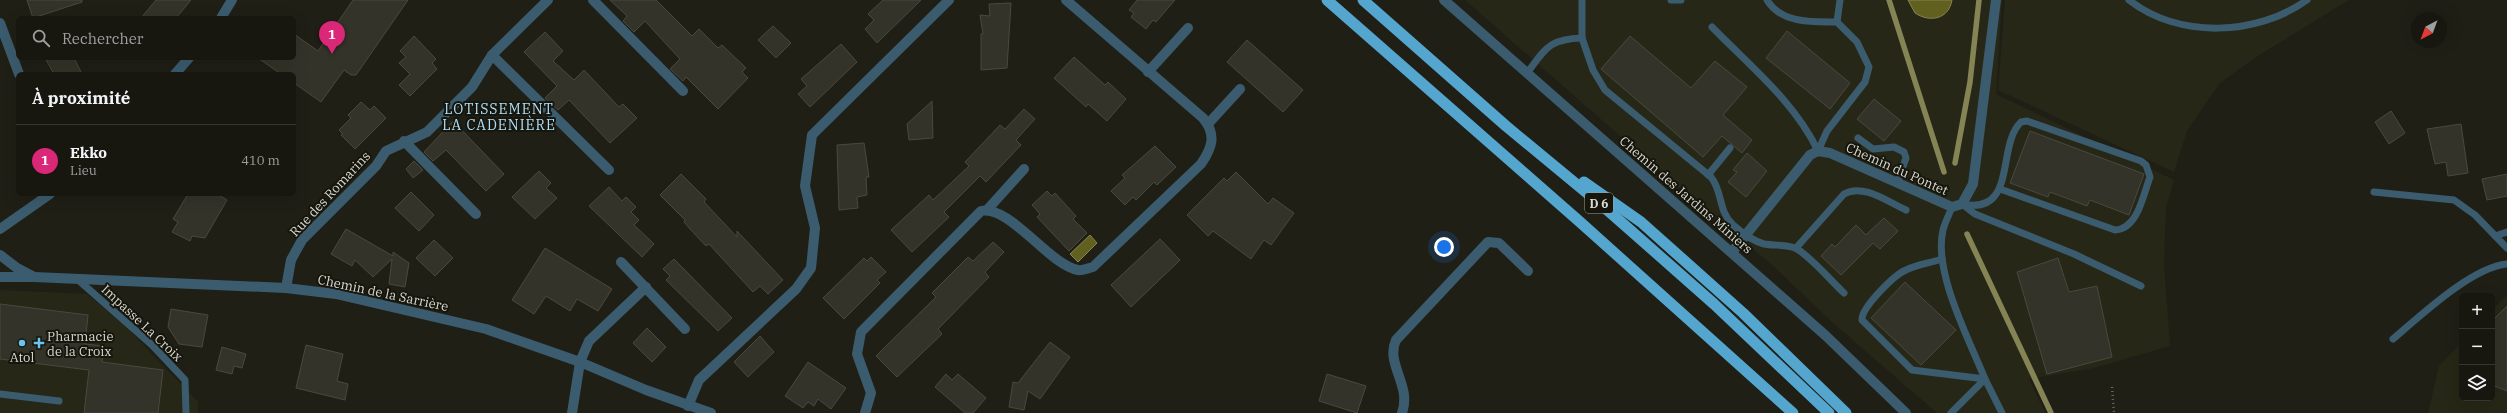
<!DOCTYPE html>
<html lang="fr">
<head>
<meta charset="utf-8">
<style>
  body { margin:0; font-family:"IBM Plex Serif",serif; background:#202019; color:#f1f3f6 }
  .controls { position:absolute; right:12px; bottom:12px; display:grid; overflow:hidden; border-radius:6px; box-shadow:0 4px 16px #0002 }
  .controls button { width:36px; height:36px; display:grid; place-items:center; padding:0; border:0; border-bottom:1px solid #363630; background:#171710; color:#f1f3f6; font:20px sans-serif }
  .compass { position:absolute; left:2411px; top:12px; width:36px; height:36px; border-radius:50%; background:#171710; box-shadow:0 4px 16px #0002; rotate:221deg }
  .you { position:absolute; left:1444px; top:247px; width:14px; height:14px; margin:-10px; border:3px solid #fff; border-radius:50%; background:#1a73e8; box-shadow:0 0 0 6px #1a73e833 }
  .badge { display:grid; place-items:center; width:26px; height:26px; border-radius:50%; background:#db2777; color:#fff; font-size:13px; font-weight:700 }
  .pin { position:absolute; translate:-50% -33px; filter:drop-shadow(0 1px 2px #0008) }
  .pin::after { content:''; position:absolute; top:21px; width:14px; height:12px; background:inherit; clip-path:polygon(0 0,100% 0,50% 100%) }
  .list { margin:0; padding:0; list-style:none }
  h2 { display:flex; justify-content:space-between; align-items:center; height:52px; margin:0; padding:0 16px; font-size:17px }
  h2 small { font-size:13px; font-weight:400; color:#9e9f9f }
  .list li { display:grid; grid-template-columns:26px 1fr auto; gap:12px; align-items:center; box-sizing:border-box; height:72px; padding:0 16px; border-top:1px solid #363630 }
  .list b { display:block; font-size:15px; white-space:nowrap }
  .list p { margin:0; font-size:13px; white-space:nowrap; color:#9e9f9f }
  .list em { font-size:13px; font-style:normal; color:#9e9f9f }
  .icon { flex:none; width:22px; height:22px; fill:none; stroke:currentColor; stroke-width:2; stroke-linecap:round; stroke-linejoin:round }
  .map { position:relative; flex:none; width:2507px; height:413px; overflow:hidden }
  .search { position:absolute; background:#171710; box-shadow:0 4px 16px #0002; left:16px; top:16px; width:280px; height:44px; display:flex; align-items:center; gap:10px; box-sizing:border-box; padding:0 14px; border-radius:6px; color:#9e9f9f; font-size:15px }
  .panel { position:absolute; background:#171710; box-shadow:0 4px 16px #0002; left:16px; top:72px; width:280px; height:124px; border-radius:6px }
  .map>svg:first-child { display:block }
  .built { fill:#272717 }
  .water { fill:#61601f; stroke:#858455 }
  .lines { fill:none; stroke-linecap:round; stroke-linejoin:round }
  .stream { stroke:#858455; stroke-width:5.5 }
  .building { fill:#333329; stroke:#49493e }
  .path { stroke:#67675e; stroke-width:2.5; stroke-dasharray:1 3; stroke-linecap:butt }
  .service { stroke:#3b5c6e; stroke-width:7 }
  .minor { stroke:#3b5c6e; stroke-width:10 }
  .tertiary { stroke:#3b5c6e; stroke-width:10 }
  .trunk { stroke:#54a6ce; stroke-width:11 }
  .poi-dot { fill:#69c4f1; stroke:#16160d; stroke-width:1.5 }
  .labels { text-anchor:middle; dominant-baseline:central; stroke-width:4; stroke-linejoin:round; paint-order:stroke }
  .shield { fill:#16160d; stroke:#9e9e97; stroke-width:1 }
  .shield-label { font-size:12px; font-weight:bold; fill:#d9d9d2 }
  .street-label { font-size:13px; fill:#d9d9d2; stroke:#16160d }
  .poi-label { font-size:13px; fill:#d9d9d2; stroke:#16160d; text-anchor:start }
  .neighbourhood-label { font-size:14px; letter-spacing:1px; fill:#afdef7; stroke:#16160d }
</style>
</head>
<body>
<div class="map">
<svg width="2507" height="413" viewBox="0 0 2507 413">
  <rect width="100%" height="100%" fill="#1f1f16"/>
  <g class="built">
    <polygon points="1465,0 2002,0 1996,94 2174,180 2166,207 2164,265 2170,346 2094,368 2029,379 2045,413 1937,413 1833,323 1769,262 1708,213"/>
    <polygon points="2005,0 2349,0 2256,57 2219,84 2187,131 2174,172 1998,90"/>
    <polygon points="0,290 87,294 125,326 198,402 198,413 0,413"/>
    <polygon points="2507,295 2507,413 2428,413 2439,366 2462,342 2462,398 2492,398 2492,310"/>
  </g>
  <g class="water">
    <path d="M 1908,0 L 1952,0 C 1949,19 1930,23 1915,13 Z"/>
    <polygon points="1090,235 1097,243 1078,262 1070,254"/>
  </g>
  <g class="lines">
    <g class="stream">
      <polyline points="1889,0 1944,172"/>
      <polyline points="1955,163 1970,82 1979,0"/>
      <polyline points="1967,234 2051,413"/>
    </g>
  </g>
  <g class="building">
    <polygon points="27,0 82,0 82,2 33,18"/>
    <polygon points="156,0 191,0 176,18 141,18"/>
    <polygon points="353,0 408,0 356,75 351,75 344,70 321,102 294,83 294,74 281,74 258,58 294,58 294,34 318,51"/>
    <polygon points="610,0 656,0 692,36 699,29 718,48 722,45 746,68 742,72 748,78 718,109 686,77 683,81 670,69 680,59 645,21 634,32 623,21 627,16"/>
    <polygon points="883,0 921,0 877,43 865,29 874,20 868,14"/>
    <polygon points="1137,0 1175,0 1156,22 1153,20 1146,29 1131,17 1134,13 1129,10"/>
    <polygon points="1011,3 1007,68 981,70 981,34 983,34 980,15 990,16 989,4"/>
    <polygon points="773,26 791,43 776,58 758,40"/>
    <polygon points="1787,31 1850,83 1830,109 1766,58"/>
    <polygon points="545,32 563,51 553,61 574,80 584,70 619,107 623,104 637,118 610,143 569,100 558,110 545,98 557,86 524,52"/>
    <polygon points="414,36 436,59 432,63 437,69 410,96 399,85 410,74 399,63 406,57 400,51"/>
    <polygon points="1630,36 1691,88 1715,61 1747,87 1723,115 1752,140 1742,153 1722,136 1703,157 1601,69"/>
    <polygon points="1247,40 1303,90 1283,112 1227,62"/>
    <polygon points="841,44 857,62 810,107 798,94 807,86 801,79"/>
    <polygon points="1074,57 1105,85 1108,82 1126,99 1107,121 1088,104 1086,107 1054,78"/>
    <polygon points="45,58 74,58 82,74 54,74"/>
    <polygon points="1874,99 1901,121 1884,141 1857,119"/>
    <polygon points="932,101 933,138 909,140 907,124"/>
    <polygon points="361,102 370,110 374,106 386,118 355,149 341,135 343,134 339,130 351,118 348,115"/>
    <polygon points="1024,109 1035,119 1016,140 1021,145 986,182 980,176 944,212 949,217 912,252 891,230 929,195 933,200 969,166 965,162 1000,125 1005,129"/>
    <polygon points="2391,111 2405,133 2389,144 2375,122"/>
    <polygon points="453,121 504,174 486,191 446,150 433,161 424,152"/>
    <polygon points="2461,124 2468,173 2448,176 2446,162 2435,164 2427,129"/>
    <polygon points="2030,131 2144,174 2129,215 2090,200 2087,206 2050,192 2048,197 2010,183"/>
    <polygon points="864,143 869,177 866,177 867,195 857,197 858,208 839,210 837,145"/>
    <polygon points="1155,146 1176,167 1157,185 1154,182 1136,200 1133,197 1125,205 1111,191 1125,178 1122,175"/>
    <polygon points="1747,153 1767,171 1746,197 1728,182 1737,172 1733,170"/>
    <polygon points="414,161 423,170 413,178 406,169"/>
    <polygon points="539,171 551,183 546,188 557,198 535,219 512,197"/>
    <polygon points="1236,172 1268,204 1273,198 1294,213 1271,245 1264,240 1251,259 1213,231 1208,236 1187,215 1224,178 1227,181"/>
    <polygon points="681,174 706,199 704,202 737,237 737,231 783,280 768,294 760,286 753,292 709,244 706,246 690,229 684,222 685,220 660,195"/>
    <polygon points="2507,174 2507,196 2487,200 2482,179"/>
    <polygon points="609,187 622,201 626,197 636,207 631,212 639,220 634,225 654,244 642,257 589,206"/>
    <polygon points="1047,191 1052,196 1055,193 1076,216 1073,219 1087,233 1069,251 1037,217 1040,214 1032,205"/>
    <polygon points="411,192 434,215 419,231 395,208"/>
    <polygon points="188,194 217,194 227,200 205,238 192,236 190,241 172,232 178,222 173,219"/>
    <polygon points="1884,218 1898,231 1880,249 1873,243 1841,275 1821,256 1832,244 1835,247 1856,225 1866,235"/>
    <polygon points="346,229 393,256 393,252 409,263 405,287 389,284 392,259 373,277 355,260 352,266 331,254"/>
    <polygon points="1160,239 1180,260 1131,307 1111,285"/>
    <polygon points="434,240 453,258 435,276 416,258"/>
    <polygon points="993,242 1004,252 985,272 989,277 938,329 942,334 897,377 876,356 936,297 932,293 968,257 973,261"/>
    <polygon points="545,248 612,289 598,311 577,299 570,311 546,296 534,314 512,300"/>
    <polygon points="871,257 886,272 877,280 880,283 844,319 823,298 864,258 867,261"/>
    <polygon points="2058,258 2069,292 2097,286 2112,357 2047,374 2017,272"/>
    <polygon points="674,259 732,318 718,331 666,280 670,276 663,269"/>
    <polygon points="1905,282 1956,330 1921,365 1871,318"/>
    <polygon points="0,304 88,315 85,344 104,346 102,362 163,370 158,413 84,413 89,370 0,359"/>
    <polygon points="2507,306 2507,391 2492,385 2492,321"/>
    <polygon points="171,309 208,315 202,347 179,344 168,327"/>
    <polygon points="647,328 666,347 652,362 633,343"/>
    <polygon points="760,336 774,352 748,377 734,362"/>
    <polygon points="1050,342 1070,357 1040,399 1028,391 1024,410 1009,407 1013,382 1018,383"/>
    <polygon points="306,345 343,354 337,381 348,384 345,400 296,388"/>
    <polygon points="222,347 246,354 242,368 234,366 232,374 216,370"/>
    <polygon points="808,362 846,388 831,409 818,399 814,406 808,402 803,408 785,396"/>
    <polygon points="946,374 952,380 958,374 986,398 973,413 965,413 935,387"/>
    <polygon points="1327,374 1366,386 1357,413 1319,401"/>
  </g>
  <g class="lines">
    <polyline class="path" points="2112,387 2114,413"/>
    <g class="service">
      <path d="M 1582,0 L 1582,38 L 1593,70 L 1605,90 L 1711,177 C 1723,192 1718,211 1733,225 C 1741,232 1753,241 1764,244 C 1774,246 1789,244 1797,249 C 1813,259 1830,280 1844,293"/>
      <polyline points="1671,0 1681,0"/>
      <path d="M 2129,0 C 2179,39 2257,36 2307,0"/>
      <polyline points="1837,22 1840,0"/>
      <path d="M 1712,27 C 1749,65 1795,102 1818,151 L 1827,131 L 1865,82 L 1869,67 L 1857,42 L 1837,22 C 1814,22 1781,24 1767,0"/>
      <path d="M 1527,73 C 1546,48 1549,39 1582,38"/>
      <polyline points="1858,138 1873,149 1894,147 1904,152 1906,158 1897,183"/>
      <polyline points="1708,175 1730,148"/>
      <polyline points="2374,192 2454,200 2475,215 2507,248"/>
      <path d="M 1962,204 C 2018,216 1996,145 2021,122 L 2027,121 L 2141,161 L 2146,165 L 2150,177 C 2143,195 2138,229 2115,230 L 2000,189"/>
      <polyline points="1962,204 1975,214 2074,254 2141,286"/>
      <polyline points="2495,236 2507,232"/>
      <path d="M 1796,248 L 1844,194 C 1863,183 1888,202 1906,210"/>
      <path d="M 1942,259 C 1931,263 1917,264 1906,270 C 1894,275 1861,308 1862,320 L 1912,370 L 1985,379 L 2002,413"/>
      <polyline points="76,278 152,345 185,380 186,413"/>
      <path d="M 2393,339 C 2420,316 2472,267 2507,264"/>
      <polyline points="0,394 59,401"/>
      <path d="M 1951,413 L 1985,379 C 1969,339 1933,272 1943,230 C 1945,222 1949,215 1952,207"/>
    </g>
    <g class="minor">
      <polyline points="593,0 683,91"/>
      <polyline points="492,55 609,170"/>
      <polyline points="1148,72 1188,28"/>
      <polyline points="1208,124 1240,89"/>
      <polyline points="404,141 476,214"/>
      <polyline points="987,210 1024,169"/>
      <polyline points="1732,252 1810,155 1818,151 1830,153 1952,207 1962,204 1973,184 1996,0"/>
      <polyline points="0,255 17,268 34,277 0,277"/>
      <polyline points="621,262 685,329"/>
      <polyline points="34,277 286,288 336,294 486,329 580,362 646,390 711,413"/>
      <polyline points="286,288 291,260 302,240 376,166 386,151 427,132 472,87 492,55 548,0"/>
      <polyline points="688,406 699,380 796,289 811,268 815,228 805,186 812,135 949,0"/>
      <polyline points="572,413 580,362 589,341 646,287"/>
      <path d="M 865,413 L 871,393 L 857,354 L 861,332 L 981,211 C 1009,204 1049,265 1078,270 C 1082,271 1089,268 1093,267 L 1201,164 C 1212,148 1217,135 1203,118 L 1066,0"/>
      <path d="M 1402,413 C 1412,385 1385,364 1396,340 L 1488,242 L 1499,243 L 1528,271"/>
    </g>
    <g class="tertiary">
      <polyline points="1444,0 1825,335 1906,413"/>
      <polyline points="221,18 232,0"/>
      <polyline points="0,23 19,74"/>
      <polyline points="175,74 189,58"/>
      <polyline points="0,229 50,194"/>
    </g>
    <g class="trunk">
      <polyline points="1327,0 1580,222 1793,413"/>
      <polyline points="1363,0 1506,126 1604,207 1714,304 1829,413"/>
      <polyline points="1584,182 1641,222 1743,313 1846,413"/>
    </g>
  </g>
  <g class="poi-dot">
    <circle cx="22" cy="343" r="4"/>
    <path d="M37 337h4v4h4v4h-4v4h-4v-4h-4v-4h4z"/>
  </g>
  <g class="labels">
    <rect class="shield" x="1585" y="193" width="28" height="20" rx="3"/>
    <g class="shield-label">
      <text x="1599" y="203">D 6</text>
    </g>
    <g class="street-label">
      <text transform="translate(1897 169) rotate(24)">Chemin du Pontet</text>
      <text transform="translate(330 194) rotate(-47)">Rue des Romarins</text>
      <text transform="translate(1686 195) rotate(41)">Chemin des Jardins Miniers</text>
      <text transform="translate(383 293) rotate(12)">Chemin de la Sarrière</text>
      <text transform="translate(142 323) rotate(43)">Impasse La Croix</text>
    </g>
    <g class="poi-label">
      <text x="47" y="336">Pharmacie<tspan x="47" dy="15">de la Croix</tspan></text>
      <text x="22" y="357" text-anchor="middle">Atol</text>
    </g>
    <g class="neighbourhood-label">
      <text x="499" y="109">LOTISSEMENT<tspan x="499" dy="16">LA CADENIÈRE</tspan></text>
    </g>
  </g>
</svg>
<div class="controls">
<button>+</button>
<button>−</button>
<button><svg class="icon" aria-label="layers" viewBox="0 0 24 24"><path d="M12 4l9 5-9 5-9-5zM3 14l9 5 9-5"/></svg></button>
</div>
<svg class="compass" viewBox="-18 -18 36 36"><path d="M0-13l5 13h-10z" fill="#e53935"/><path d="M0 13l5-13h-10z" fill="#9e9f9f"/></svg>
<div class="you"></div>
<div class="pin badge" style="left:332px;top:54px">1</div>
<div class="search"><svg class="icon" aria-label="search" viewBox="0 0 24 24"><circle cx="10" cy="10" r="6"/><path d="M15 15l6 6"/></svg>Rechercher</div>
<section class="panel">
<h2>À proximité<small></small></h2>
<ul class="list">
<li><span class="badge">1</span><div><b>Ekko</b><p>Lieu</p></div><em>410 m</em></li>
</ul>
</section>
</div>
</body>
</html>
